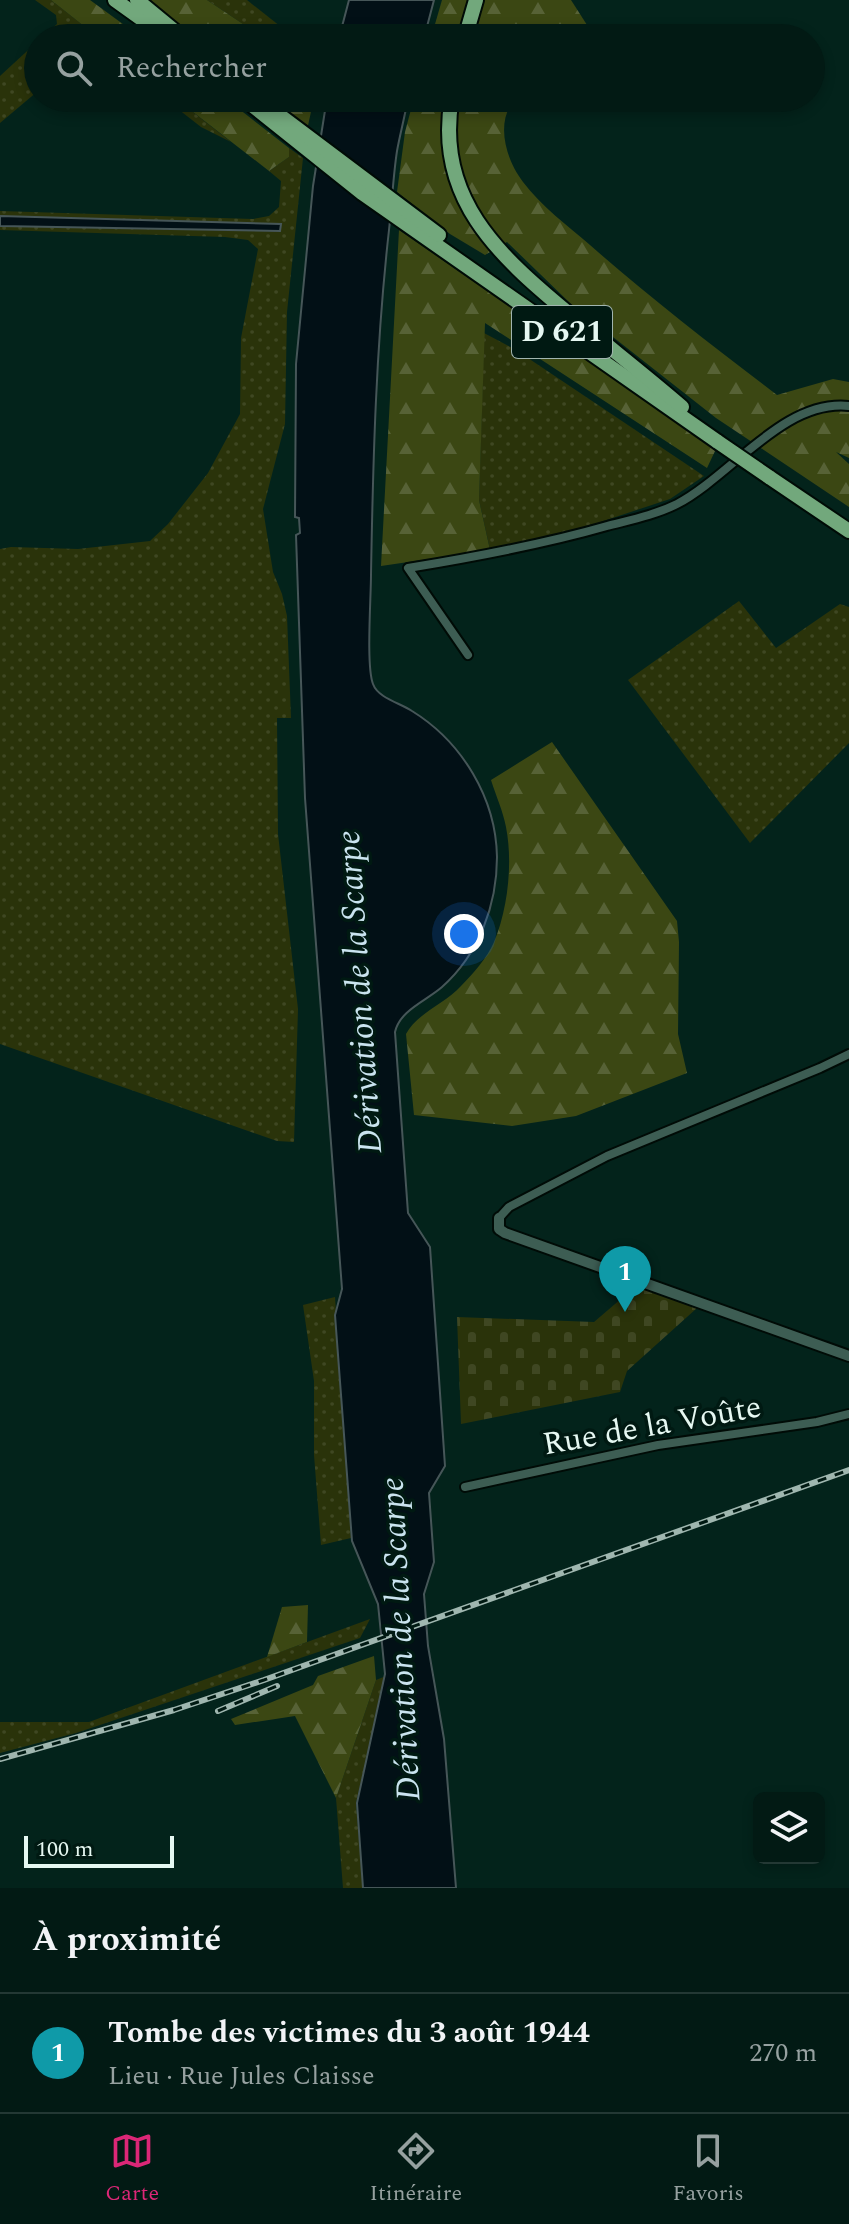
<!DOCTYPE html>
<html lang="fr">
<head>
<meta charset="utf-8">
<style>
  body { margin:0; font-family:Spectral,serif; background:#102722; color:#f1f3f6 }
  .controls { position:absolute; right:24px; bottom:24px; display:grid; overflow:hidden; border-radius:12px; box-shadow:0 4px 12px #0003 }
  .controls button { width:72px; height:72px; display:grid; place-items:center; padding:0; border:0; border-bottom:2px solid #233834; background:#021a14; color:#f1f3f6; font:40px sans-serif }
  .scale { position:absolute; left:24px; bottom:20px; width:150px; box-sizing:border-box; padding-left:8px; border:4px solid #e6f8f2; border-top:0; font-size:22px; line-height:28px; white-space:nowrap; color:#e6f8f2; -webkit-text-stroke:6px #001912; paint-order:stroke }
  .you { position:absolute; left:464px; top:934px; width:28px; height:28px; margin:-20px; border:6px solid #fff; border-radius:50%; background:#1a73e8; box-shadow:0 0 0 12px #1a73e833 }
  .badge { display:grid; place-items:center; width:52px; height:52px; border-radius:50%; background:#db2777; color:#fff; font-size:26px; font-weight:700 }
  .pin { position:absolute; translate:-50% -66px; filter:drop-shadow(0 2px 4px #0008) }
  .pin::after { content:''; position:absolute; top:42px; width:28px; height:24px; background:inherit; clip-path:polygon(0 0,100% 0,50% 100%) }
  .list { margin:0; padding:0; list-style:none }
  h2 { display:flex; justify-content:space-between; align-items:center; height:104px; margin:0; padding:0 32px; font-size:34px }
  h2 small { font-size:26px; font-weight:400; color:#96a1a0 }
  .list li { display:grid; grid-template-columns:52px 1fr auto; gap:24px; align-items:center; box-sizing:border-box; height:120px; padding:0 32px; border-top:2px solid #233834 }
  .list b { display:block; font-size:30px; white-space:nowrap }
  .list p { margin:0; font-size:26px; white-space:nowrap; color:#96a1a0 }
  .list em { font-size:26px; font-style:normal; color:#96a1a0 }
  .icon { flex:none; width:44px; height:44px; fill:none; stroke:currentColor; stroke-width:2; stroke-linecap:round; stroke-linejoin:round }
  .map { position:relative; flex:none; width:849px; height:1888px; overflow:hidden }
  .search { position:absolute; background:#021a14; box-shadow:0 4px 12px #0003; left:24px; right:24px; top:24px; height:88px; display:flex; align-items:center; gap:20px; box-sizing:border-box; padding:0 28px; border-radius:44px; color:#96a1a0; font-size:30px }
  .sheet { height:224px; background:#021a14 }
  nav { display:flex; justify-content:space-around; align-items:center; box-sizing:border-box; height:112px; border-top:2px solid #233834; background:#021a14; font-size:22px; color:#96a1a0 }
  nav a { display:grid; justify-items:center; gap:4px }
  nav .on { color:#db2777 }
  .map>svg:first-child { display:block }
  .grass { fill:url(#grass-dots) }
  .forest { fill:url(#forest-firs) }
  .cemetery { fill:url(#cemetery-stones) }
  .water { fill:#021016; stroke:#465658; stroke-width:2 }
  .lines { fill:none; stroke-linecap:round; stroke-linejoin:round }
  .minor-casing { stroke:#000b06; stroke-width:12 }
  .tertiary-casing { stroke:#000b06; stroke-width:14 }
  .trunk-casing { stroke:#000b06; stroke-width:18 }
  .minor { stroke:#3d5d53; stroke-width:8 }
  .tertiary { stroke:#3d5d53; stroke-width:10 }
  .trunk { stroke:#72a87c; stroke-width:14 }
  .rail-casing { stroke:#9fb6af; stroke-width:6 }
  .rail { stroke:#001912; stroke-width:3; stroke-dasharray:9; stroke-linecap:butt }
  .trunk-bridge-casing { stroke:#000b06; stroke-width:18; stroke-linecap:butt }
  .trunk-bridge { stroke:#72a87c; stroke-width:14 }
  .labels { text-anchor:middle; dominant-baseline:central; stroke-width:7; stroke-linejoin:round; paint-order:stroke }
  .shield { fill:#001912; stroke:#a1b5af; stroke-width:2 }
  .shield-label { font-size:30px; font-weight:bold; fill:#e6f8f2 }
  .street-label { font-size:32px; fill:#e6f8f2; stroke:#001912 }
  .water-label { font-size:34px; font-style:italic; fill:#cae4ef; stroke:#001912 }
</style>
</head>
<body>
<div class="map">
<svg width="849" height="1888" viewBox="0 0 849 1888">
  <defs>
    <pattern id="grass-dots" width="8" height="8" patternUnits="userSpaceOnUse" patternTransform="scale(2)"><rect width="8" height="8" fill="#2a330a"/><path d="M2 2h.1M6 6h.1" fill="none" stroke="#3f4722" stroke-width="1.8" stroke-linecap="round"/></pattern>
    <pattern id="forest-firs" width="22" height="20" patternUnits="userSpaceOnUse" patternTransform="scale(2)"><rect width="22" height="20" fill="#3b4713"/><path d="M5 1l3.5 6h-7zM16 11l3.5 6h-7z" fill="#576236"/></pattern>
    <pattern id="cemetery-stones" width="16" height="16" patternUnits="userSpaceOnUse" patternTransform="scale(2)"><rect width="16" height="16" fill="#2a330a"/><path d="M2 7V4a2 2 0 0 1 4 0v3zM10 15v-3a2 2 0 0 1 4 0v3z" fill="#3f4722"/></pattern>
  </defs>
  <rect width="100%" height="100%" fill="#03231b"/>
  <g class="grass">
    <polygon points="35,0 51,0 99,38 42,38 57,24 56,15"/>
    <polygon points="207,0 247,0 295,38 264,38"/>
    <polygon points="38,41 38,91 0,123 0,76"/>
    <polygon points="164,98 175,98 231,142 201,127"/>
    <polygon points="289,148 303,158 287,312 285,424 263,509 273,572 282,594 287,616 291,718 277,718 278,834 298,1009 294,1142 277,1141 0,1044 0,549 11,547 78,549 150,541 168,524 208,473 240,414 241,338 258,249 248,240 225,237 0,230 0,226 280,231 281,225 0,216 0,211 253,219 269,216 279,207 281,181 269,171 289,157"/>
    <polygon points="484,333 516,350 704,476 670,499 552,538 491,554 479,500"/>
    <polygon points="739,601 776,648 840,604 849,607 849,743 750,843 628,680"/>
    <polygon points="335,1297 351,1538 321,1545 314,1455 314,1381 303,1305"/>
    <polygon points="370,1619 360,1638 76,1733 0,1753 0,1722 89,1722"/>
    <polygon points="386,1676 356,1803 363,1888 343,1888 336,1798 376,1680"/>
  </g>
  <g class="forest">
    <polygon points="51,0 90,0 142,38 99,38"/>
    <polygon points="146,0 207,0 264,38 192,38"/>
    <polygon points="442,0 571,0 587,25 574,38 431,38"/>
    <polygon points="175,98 225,98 289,148 289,157 269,171"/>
    <polygon points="266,98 314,98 307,130"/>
    <path d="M 414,98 L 516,98 C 494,121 506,160 523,182 C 541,206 568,226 590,245 C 650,298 713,346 777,395 L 833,379 L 849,382 L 849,458 L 836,452 L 849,464 L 849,507 L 716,418 L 571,304 L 507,242 L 485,255 L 450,234 L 397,192 L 405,132 Z"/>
    <polygon points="399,230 716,449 707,468 485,323 479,500 490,550 381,566"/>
    <path d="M 552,742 L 677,921 L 679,942 L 678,1034 L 687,1073 L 576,1116 L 512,1126 L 414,1115 L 406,1034 C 417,1013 445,1004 461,986 C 473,974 487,958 494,942 C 508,909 513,862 506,827 C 503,811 496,796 491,780 Z"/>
    <polygon points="308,1605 307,1642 267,1657 282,1607"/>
    <polygon points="374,1656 376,1680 336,1798 295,1716 235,1725 231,1719 313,1685 318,1676"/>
  </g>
  <polygon class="cemetery" points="636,1286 697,1308 627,1371 620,1392 461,1424 457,1317 594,1322"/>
  <g class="water">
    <polygon points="349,0 434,0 424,38 339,38"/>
    <path d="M 327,98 L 408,98 C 405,116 400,134 397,151 C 393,177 392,204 389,230 C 376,345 373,460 371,575 C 371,598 366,666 373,684 C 378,698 400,703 412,711 C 462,742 496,798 497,857 C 497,905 479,954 442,987 C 426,1001 400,1010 395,1032 L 408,1213 L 430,1247 L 445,1466 L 429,1493 L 434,1562 L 424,1594 L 428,1646 L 444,1739 L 456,1888 L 363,1888 L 357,1803 L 385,1674 L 378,1604 L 352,1541 L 335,1315 L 342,1289 L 305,798 L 296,535 L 300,533 L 299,518 L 295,517 L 296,364 L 313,186 Z"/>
    <polygon points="0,216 281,224 280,231 0,226"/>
  </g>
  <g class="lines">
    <g class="minor-casing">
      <g id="minor">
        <path d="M 468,655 L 408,568 C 475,557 541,545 607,526 C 630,520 655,515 677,504 C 732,475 784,399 849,406"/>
        <polyline points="499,1218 509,1207 607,1156 820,1068 849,1054"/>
        <polyline points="465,1487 658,1445 817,1422 849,1414"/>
      </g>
    </g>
    <g class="tertiary-casing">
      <polyline id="tertiary" points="499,1218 499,1229 505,1233 849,1356"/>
    </g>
    <g class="trunk-casing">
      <g id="trunk">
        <polyline points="115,0 168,38"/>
        <polyline points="137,0 183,38"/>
        <polyline points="465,38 476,0"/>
        <polyline points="243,98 362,193 718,442"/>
        <path d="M 452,98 C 434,197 498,255 568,313 C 606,345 645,375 682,407"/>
        <polyline points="274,111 439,235"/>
        <polyline points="769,477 849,531"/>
      </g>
    </g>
    <use href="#minor" class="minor"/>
    <use href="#tertiary" class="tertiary"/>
    <use href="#trunk" class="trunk"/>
    <g class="rail-casing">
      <g id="rail">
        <polyline points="218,1711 277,1686"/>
        <polyline points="0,1759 174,1710 264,1680 849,1470"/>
      </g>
    </g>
    <use href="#rail" class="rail"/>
    <g class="trunk-bridge-casing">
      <polyline id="trunk-bridge" points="718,442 769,477"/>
    </g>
    <use href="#trunk-bridge" class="trunk-bridge"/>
  </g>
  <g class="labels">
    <rect class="shield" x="512" y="306" width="100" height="52" rx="6"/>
    <g class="shield-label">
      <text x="562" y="332">D 621</text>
    </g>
    <g class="street-label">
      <text transform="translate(652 1426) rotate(-10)">Rue de la Voûte</text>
    </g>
    <g class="water-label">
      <text transform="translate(360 992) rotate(-94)">Dérivation de la Scarpe</text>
      <text transform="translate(401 1639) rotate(-93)">Dérivation de la Scarpe</text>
    </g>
  </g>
</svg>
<div class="controls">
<button><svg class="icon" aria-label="layers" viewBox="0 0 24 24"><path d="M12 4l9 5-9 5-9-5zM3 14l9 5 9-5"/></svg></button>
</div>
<div class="scale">100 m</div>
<div class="you"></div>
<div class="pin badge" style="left:625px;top:1312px;background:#0f9aa8">1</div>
<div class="search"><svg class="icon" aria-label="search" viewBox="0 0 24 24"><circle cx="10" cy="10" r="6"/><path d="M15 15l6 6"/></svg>Rechercher</div>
</div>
<section class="sheet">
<h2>À proximité<small></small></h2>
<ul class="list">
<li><span class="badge" style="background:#0f9aa8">1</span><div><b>Tombe des victimes du 3 août 1944</b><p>Lieu · Rue Jules Claisse</p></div><em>270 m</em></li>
</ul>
</section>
<nav>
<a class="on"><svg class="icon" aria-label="map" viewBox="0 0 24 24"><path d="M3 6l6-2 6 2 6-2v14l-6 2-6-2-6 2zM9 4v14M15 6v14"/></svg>Carte</a>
<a><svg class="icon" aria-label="directions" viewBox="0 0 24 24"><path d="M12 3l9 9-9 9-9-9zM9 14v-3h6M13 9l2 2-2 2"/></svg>Itinéraire</a>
<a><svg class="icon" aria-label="saved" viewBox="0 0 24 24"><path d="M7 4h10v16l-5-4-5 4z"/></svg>Favoris</a>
</nav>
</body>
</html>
